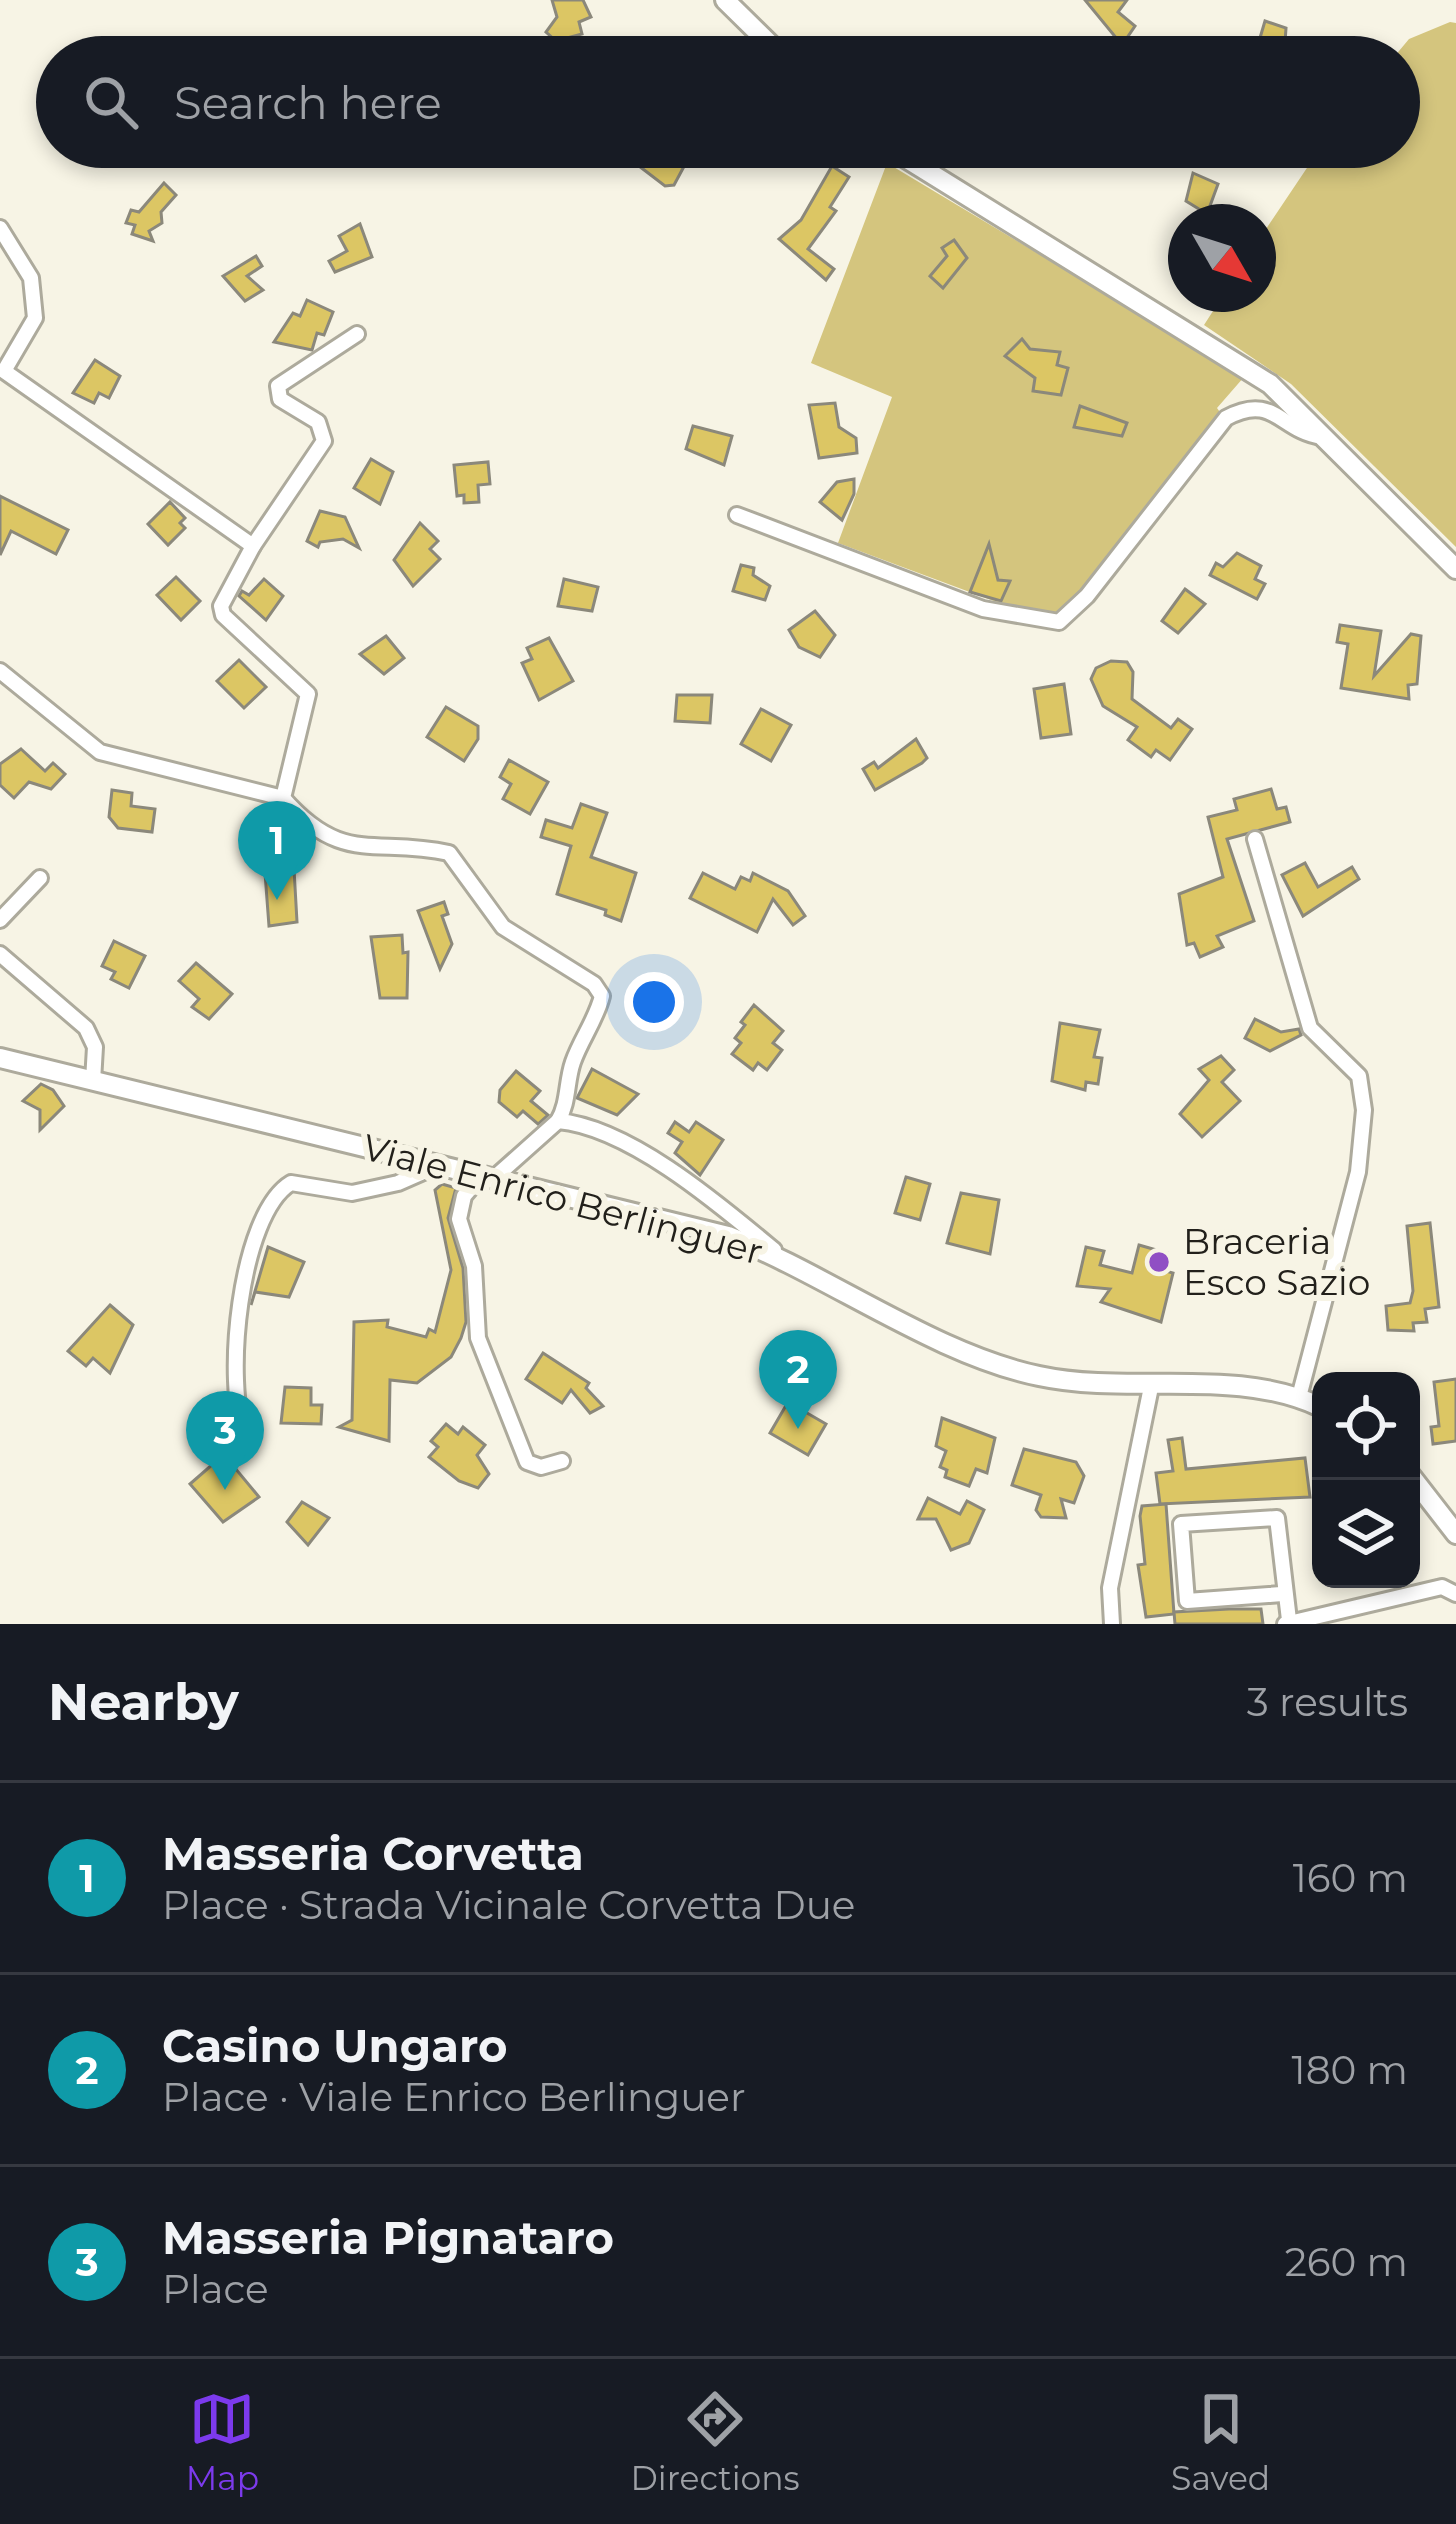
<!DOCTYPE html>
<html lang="en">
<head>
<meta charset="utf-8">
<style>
  body { margin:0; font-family:Montserrat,sans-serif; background:#242831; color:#f1f3f6 }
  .controls { position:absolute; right:36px; bottom:36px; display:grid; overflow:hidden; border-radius:24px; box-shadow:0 6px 18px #0003 }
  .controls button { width:108px; height:108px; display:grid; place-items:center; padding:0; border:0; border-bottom:3px solid #363941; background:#171b24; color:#f1f3f6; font:60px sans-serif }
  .compass { position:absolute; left:1168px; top:204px; width:108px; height:108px; border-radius:50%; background:#171b24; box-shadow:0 6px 18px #0003; rotate:129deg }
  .you { position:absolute; left:654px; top:1002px; width:42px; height:42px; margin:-30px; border:9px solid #fff; border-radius:50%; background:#1a73e8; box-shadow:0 0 0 18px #1a73e833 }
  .badge { display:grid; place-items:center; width:78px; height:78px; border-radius:50%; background:#7c3aed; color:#fff; font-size:39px; font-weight:700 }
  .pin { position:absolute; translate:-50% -99px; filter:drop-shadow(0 3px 6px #0008) }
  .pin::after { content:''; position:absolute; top:63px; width:42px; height:36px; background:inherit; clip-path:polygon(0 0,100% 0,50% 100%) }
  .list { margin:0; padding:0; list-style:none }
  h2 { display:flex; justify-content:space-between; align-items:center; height:156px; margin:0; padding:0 48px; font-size:51px }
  h2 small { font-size:39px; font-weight:400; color:#9ea1a6 }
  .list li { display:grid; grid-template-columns:78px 1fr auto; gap:36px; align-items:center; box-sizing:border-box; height:192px; padding:0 48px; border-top:3px solid #363941 }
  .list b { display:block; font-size:45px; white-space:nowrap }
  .list p { margin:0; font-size:39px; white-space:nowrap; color:#9ea1a6 }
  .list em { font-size:39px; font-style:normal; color:#9ea1a6 }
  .icon { flex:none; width:66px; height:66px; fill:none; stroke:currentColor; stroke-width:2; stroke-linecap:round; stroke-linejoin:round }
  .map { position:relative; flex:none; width:1456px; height:1624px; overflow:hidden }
  .search { position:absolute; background:#171b24; box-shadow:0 6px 18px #0003; left:36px; right:36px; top:36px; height:132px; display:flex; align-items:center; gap:30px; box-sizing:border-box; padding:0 42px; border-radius:66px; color:#9ea1a6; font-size:45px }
  .sheet { height:732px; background:#171b24 }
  nav { display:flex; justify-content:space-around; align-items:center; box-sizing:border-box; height:168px; border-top:3px solid #363941; background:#171b24; font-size:33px; color:#9ea1a6 }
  nav a { display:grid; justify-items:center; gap:6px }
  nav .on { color:#7c3aed }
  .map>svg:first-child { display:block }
  .green { fill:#d4c57e }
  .building { fill:#dcc664; stroke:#8b887b; stroke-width:3 }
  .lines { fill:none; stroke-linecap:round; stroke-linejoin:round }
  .street-casing { stroke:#adaa9c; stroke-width:20 }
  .secondary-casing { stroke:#adaa9c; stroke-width:24 }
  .street { stroke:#fff; stroke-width:14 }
  .secondary { stroke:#fff; stroke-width:18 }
  .poi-dot { fill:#904fc4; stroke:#f7f4e5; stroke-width:4.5 }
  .labels { text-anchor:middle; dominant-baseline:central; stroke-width:12; stroke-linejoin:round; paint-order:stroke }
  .street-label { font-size:36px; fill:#22201b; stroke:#f7f4e5 }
  .poi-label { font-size:36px; fill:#22201b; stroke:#f7f4e5; text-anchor:start }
</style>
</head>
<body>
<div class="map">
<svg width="1456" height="1624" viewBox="0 0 1456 1624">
  <rect width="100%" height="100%" fill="#f7f4e5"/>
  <g class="green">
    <polygon points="1450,22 1456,23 1456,547 1291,384 1204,325 1224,294 1258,294 1258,241 1321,147 1399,147 1399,57 1394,57 1409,39"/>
    <polygon points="887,163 1244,377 1217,408 1222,415 1063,619 1034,616 838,543 892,397 811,363"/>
  </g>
  <g class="building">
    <polygon points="552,0 583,0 591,17 579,22 582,34 556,41 546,32 557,17"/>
    <polygon points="1085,0 1127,0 1118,12 1135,26 1122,45"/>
    <polygon points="1265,21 1286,28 1284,57 1257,48"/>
    <polygon points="630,147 669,147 688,159 674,185 665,186 639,166 644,157"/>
    <polygon points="832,166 849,177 830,207 836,211 808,249 834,269 826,280 779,239 801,220"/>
    <polygon points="1193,173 1218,184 1207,214 1186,201"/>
    <polygon points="164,183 176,195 161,212 162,223 149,231 153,241 132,234 135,225 126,223 131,210 139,212"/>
    <polygon points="360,224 372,257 335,272 329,261 347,251 339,236"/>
    <polygon points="954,240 967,258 943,288 930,276 947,256 942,248"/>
    <polygon points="256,256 262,266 247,276 263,290 245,301 223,276"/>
    <polygon points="307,300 333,312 324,335 317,333 312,350 274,342 293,313 300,316"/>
    <polygon points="1022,339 1030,349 1060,352 1057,365 1068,368 1061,395 1033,391 1035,378 1005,356"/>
    <polygon points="95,360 120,376 109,398 99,393 94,403 73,393"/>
    <polygon points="835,403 839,427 856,438 857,453 819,458 809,405"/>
    <polygon points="1080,406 1127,423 1122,436 1074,427"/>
    <polygon points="693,426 732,436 724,465 686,449"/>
    <polygon points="371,459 393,472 380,504 354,488"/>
    <polygon points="488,462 490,484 478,485 479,502 464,503 464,495 457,496 454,465"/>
    <polygon points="854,479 854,494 842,520 820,502 837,482"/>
    <polygon points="0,496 68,530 56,554 11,531 0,555"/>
    <polygon points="170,502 185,518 180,523 185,528 168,545 148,524"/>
    <polygon points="320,511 345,517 359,548 343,539 320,542 318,547 307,541"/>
    <polygon points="420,523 438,541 430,549 440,559 413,586 394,560"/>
    <polygon points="989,544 998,580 1010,581 1001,601 970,592"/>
    <polygon points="1237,553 1261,566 1255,579 1265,584 1257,599 1210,575 1216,563 1223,567"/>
    <polygon points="741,565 754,568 753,575 770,586 765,600 733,591"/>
    <polygon points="176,577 200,601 181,620 157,595"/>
    <polygon points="264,579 283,596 266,620 239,596 242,591 249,595"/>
    <polygon points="564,579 598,587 592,611 558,606"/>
    <polygon points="1185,589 1205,604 1178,633 1162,621"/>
    <polygon points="815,611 835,635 820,657 799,647 789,630"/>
    <polygon points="1340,625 1381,631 1374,676 1411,634 1421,636 1417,684 1408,685 1409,699 1341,688 1348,644 1337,642"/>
    <polygon points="386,636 404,658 384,674 360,654"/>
    <polygon points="549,638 573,681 539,700 522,663 532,659 527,648"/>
    <polygon points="239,660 266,687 244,708 217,681"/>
    <polygon points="1111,661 1127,662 1133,672 1132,699 1171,728 1178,719 1192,729 1170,760 1156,750 1151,757 1128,740 1137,727 1103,706 1091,679 1096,668"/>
    <polygon points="1064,684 1071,734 1041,738 1034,689"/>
    <polygon points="677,695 712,695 710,723 675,721"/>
    <polygon points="446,707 478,726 478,739 464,761 427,737"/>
    <polygon points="761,709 791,725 771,761 741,744"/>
    <polygon points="916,739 927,758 922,763 875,790 863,769 874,762 878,768"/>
    <polygon points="21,749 45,771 53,763 65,774 51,789 29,782 14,798 0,785 0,764"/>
    <polygon points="509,760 548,782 530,814 503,799 511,784 500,777"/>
    <polygon points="1271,789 1277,809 1286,807 1290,822 1227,839 1254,921 1217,936 1223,947 1200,957 1194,943 1187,945 1179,894 1223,877 1208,817 1237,810 1234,799"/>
    <polygon points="112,790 132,793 131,806 155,809 152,832 118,828 109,817"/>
    <polygon points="581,804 607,813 591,857 636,873 621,921 605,915 606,910 557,894 571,846 541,837 546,820 572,828"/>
    <polygon points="1305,863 1318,887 1352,867 1359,879 1303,916 1282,875"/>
    <polygon points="294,869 297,922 269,926 265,873"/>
    <polygon points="703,873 735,889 741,877 750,881 753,873 788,891 805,916 793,925 773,899 757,932 690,898"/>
    <polygon points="444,902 448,914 442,916 452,944 440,969 418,911"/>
    <polygon points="402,935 403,953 408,952 407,998 380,998 371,937"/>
    <polygon points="114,941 145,956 129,988 111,979 115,972 102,966"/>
    <polygon points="196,963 232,994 209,1019 192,1007 199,999 179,981"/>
    <polygon points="754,1005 783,1031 773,1043 782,1050 767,1070 758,1063 753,1070 732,1054 741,1043 735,1038 745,1025 741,1022"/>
    <polygon points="1255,1019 1281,1032 1299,1029 1301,1035 1270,1051 1245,1038"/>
    <polygon points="1060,1023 1100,1030 1094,1057 1102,1058 1098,1084 1086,1082 1085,1090 1052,1081"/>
    <polygon points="1221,1056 1234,1070 1222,1082 1240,1101 1202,1137 1180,1114 1209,1080 1199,1069"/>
    <polygon points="592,1069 638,1094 617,1115 577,1098"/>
    <polygon points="516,1071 540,1091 531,1101 548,1115 538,1124 523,1111 517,1117 499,1102 500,1090"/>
    <polygon points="41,1084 53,1090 64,1106 40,1130 40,1110 23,1101"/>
    <polygon points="675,1122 689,1132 696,1122 723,1140 700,1175 675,1153 682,1142 668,1133"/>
    <polygon points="906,1177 930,1184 920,1220 895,1213"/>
    <polygon points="442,1184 456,1188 448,1218 463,1268 466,1322 461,1338 451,1357 417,1383 390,1380 389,1441 339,1427 352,1420 354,1322 388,1320 387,1327 426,1337 429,1329 435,1332 451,1270 435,1190"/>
    <polygon points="961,1193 999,1200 990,1254 947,1243"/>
    <polygon points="1430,1223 1439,1307 1425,1309 1427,1322 1413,1323 1414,1331 1388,1330 1386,1306 1410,1303 1413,1291 1407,1226"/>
    <polygon points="1139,1245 1167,1253 1162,1270 1173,1273 1161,1322 1101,1302 1110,1289 1077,1286 1086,1247 1104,1251 1100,1265 1132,1273"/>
    <polygon points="268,1247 304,1262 289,1297 255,1292 251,1305"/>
    <polygon points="110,1305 133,1325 110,1373 93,1358 86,1366 68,1351"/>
    <polygon points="543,1353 589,1383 586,1388 603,1406 590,1413 571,1390 562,1403 526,1379"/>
    <polygon points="1456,1379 1456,1441 1433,1444 1431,1427 1439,1426 1434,1382"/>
    <polygon points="285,1387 311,1388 311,1405 322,1405 321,1424 281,1423"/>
    <polygon points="788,1402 826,1424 808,1455 770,1433"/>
    <polygon points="942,1418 995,1438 987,1473 976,1469 969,1486 945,1477 947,1470 940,1467 946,1451 936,1446"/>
    <polygon points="446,1424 458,1434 463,1427 485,1445 477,1455 489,1474 478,1488 459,1481 429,1457 438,1447 431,1441"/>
    <polygon points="1182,1438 1186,1469 1305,1458 1310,1497 1160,1504 1156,1473 1173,1471 1168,1440"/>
    <polygon points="1024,1449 1076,1462 1084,1476 1074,1503 1061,1499 1066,1518 1041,1517 1036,1510 1041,1495 1012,1485"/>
    <polygon points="213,1464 224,1477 235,1468 259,1497 223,1522 190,1484"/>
    <polygon points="928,1498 960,1514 967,1501 984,1510 969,1543 951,1550 936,1519 918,1519"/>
    <polygon points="302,1502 329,1518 308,1545 287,1522"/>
    <polygon points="1166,1504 1174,1614 1146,1617 1138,1565 1145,1564 1140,1516 1142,1506"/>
    <polygon points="1229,1609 1261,1609 1263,1624 1175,1624 1174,1612"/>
  </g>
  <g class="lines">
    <g class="street-casing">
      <g id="street">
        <path d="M 0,228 L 31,278 L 35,318 L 4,371 L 253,546 L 221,606 L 223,615 L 308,694 L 283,798 C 343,866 374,837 449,853 L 503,927 L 594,984 L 602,996 C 596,1020 581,1039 573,1062 C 566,1082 569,1102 558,1121 C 629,1127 720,1205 774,1250"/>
        <path d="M 737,515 L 983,609 L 1059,622 L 1087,596 L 1226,418 C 1274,392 1280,431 1322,437"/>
        <polyline points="253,546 324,441 318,422 280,399 278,386 357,334"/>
        <polyline points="0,671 100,752 283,798"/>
        <polyline points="1255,839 1310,1028 1359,1076 1364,1110 1358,1172 1299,1397"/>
        <polyline points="0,920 40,878"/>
        <polyline points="0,954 86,1028 95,1047 93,1081"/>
        <polyline points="482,1175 464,1196 459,1219 474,1266 478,1338 527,1462 541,1467 562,1461"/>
        <polyline points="494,1178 558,1121"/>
        <path d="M 246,1438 C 223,1387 239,1214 291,1183 L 352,1193 L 398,1183 L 439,1165"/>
        <polyline points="1282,1594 1187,1601 1181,1524 1277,1518 1289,1620"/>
        <polyline points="1112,1624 1110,1588 1151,1387"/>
        <polyline points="1285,1624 1442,1587 1456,1594"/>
      </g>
    </g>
    <g class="secondary-casing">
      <g id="secondary">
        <polyline points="725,0 783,57"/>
        <polyline points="888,147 1270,384 1456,569"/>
        <path d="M 0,1058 L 728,1236 C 828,1275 936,1355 1039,1376 C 1132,1396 1233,1366 1321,1407"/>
        <polyline points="1411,1476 1456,1534"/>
      </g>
    </g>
    <use href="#street" class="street"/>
    <use href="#secondary" class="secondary"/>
  </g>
  <circle class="poi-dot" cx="1159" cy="1262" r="12"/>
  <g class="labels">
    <g class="street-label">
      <text transform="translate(563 1199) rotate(15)">Viale Enrico Berlinguer</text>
    </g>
    <g class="poi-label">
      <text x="1183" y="1241">Braceria<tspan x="1183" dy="41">Esco Sazio</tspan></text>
    </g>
  </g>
</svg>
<div class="controls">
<button><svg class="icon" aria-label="locate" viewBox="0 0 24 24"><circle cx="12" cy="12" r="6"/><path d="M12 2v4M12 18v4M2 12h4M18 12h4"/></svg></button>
<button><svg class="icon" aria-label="layers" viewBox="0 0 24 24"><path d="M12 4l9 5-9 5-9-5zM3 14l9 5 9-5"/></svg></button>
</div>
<svg class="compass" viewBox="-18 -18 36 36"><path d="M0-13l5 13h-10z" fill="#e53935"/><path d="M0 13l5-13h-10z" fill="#9ea1a6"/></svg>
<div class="you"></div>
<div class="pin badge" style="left:277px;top:900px;background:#0f9aa8">1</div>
<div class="pin badge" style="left:798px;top:1429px;background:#0f9aa8">2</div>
<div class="pin badge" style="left:225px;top:1490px;background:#0f9aa8">3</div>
<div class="search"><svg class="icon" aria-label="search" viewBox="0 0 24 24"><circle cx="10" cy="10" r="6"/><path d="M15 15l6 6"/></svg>Search here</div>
</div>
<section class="sheet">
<h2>Nearby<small>3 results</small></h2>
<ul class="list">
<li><span class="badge" style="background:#0f9aa8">1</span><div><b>Masseria Corvetta</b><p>Place · Strada Vicinale Corvetta Due</p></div><em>160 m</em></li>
<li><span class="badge" style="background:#0f9aa8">2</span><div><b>Casino Ungaro</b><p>Place · Viale Enrico Berlinguer</p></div><em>180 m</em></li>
<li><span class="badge" style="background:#0f9aa8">3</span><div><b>Masseria Pignataro</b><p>Place</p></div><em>260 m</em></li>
</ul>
</section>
<nav>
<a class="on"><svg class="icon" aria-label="map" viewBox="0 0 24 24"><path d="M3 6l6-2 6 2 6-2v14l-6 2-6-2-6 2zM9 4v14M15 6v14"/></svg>Map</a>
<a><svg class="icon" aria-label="directions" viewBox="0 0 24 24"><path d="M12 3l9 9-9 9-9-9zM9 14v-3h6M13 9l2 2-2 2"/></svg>Directions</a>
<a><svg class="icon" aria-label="saved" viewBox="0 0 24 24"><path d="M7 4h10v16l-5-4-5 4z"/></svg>Saved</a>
</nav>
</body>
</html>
